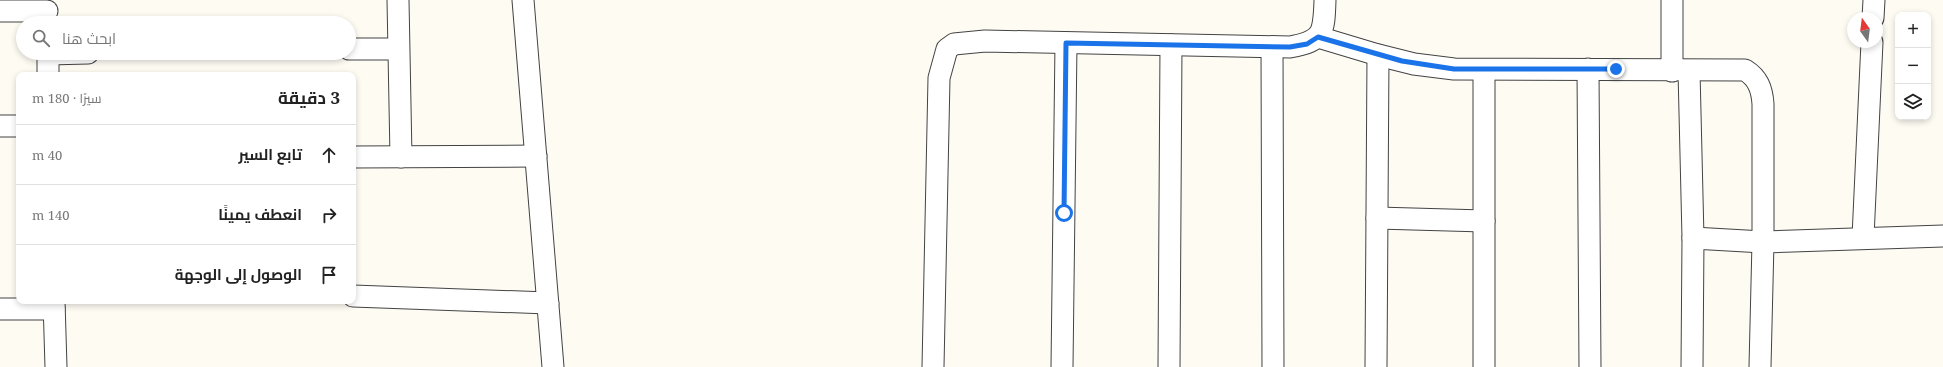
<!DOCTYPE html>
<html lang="ar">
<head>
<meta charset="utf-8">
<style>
  body { margin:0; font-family:"Noto Serif",Cairo,serif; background:#f2f2f2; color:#222; direction:rtl }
  .controls { position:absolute; right:12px; top:12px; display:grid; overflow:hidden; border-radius:8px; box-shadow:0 2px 6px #0003 }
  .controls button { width:36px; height:36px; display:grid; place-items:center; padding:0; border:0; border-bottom:1px solid #e0e0e0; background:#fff; color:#222; font:20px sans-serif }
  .compass { position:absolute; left:1847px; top:12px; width:36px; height:36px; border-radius:50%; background:#fff; box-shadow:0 2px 6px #0003; rotate:346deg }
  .stop { position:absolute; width:12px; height:12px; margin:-9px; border:3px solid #1a73e8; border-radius:50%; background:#fff }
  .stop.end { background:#1a73e8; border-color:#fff; box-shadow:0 1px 4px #0008 }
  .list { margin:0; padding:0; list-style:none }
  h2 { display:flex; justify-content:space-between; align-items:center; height:52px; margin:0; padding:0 16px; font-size:17px }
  h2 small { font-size:13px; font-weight:400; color:#767676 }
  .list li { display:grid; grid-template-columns:26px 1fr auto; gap:12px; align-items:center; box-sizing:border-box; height:60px; padding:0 16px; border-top:1px solid #e0e0e0 }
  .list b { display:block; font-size:15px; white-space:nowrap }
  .list em { font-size:13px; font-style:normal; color:#767676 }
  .icon { flex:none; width:22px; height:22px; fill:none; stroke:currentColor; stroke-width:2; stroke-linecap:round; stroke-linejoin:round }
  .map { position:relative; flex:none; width:1943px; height:367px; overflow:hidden; direction:ltr }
  .search { position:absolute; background:#fff; box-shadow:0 2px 6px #0003; left:16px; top:16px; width:340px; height:44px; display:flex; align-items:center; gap:10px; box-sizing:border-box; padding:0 14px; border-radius:22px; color:#767676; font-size:15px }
  .panel { position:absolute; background:#fff; box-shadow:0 2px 6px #0003; left:16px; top:72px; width:340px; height:232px; border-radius:8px; direction:rtl }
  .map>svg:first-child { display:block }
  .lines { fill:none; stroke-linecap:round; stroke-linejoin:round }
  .street-casing { stroke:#434343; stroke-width:23 }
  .street { stroke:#fff; stroke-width:21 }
  .route { stroke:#1a73e8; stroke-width:5 }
</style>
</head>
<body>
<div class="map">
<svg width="1943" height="367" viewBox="0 0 1943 367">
  <rect width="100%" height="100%" fill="#fefbf3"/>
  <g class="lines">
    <g class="street-casing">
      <g id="street">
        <polyline points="398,0 401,157"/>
        <polyline points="523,0 553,367"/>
        <polyline points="1672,0 1672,71"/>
        <polyline points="0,11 47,11"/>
        <polyline points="1873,18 1874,0"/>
        <path d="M 1318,37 L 1378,55 L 1414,64 L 1454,69 L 1745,70 C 1758,78 1762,89 1763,104 L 1763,242 L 1760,367"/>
        <polyline points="1272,47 1273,367"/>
        <polyline points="349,49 398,49"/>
        <polyline points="48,53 48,75"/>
        <polyline points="48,54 88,53"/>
        <polyline points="1588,69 1590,367"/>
        <polyline points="1689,71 1693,238"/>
        <polyline points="0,126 19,126"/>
        <polyline points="353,157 536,156"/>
        <polyline points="1377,218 1484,221"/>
        <polyline points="1863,237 1872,42"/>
        <polyline points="353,296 548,303"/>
        <polyline points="54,301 56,367"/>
        <polyline points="0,309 54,309"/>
        <path d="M 933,367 L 939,78 L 947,49 L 954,44 L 985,41 L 1290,47 C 1324,41 1324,32 1325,0"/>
        <polyline points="1062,367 1066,43"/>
        <polyline points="1169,367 1171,45"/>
        <polyline points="1376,367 1378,55"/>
        <polyline points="1484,367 1484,70"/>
        <polyline points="1692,367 1693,238 1763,242 1943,236"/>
      </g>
    </g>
    <use href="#street" class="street"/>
  </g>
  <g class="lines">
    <polyline class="route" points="1064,213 1066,43 1290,47 1307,44 1318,37 1402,61 1454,69 1616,69"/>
  </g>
</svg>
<div class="controls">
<button>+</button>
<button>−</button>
<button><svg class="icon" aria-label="layers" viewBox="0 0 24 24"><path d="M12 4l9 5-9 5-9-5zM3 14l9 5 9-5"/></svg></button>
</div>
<svg class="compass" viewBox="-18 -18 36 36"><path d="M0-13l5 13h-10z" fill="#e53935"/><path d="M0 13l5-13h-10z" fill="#767676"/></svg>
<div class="stop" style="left:1064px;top:213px"></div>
<div class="stop end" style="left:1616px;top:69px"></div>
<div class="search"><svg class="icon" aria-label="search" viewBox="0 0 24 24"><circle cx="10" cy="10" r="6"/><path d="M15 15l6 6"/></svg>ابحث هنا</div>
<section class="panel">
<h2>3 دقيقة<small>سيرًا · 180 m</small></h2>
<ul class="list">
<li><svg class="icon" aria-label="ahead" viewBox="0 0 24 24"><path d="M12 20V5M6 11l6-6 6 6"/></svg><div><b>تابع السير</b></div><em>40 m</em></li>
<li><svg class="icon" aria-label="right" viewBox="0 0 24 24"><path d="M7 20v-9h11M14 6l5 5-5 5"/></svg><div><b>انعطف يمينًا</b></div><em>140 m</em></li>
<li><svg class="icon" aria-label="arrive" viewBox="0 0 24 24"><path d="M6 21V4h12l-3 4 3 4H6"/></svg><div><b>الوصول إلى الوجهة</b></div></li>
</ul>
</section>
</div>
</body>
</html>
